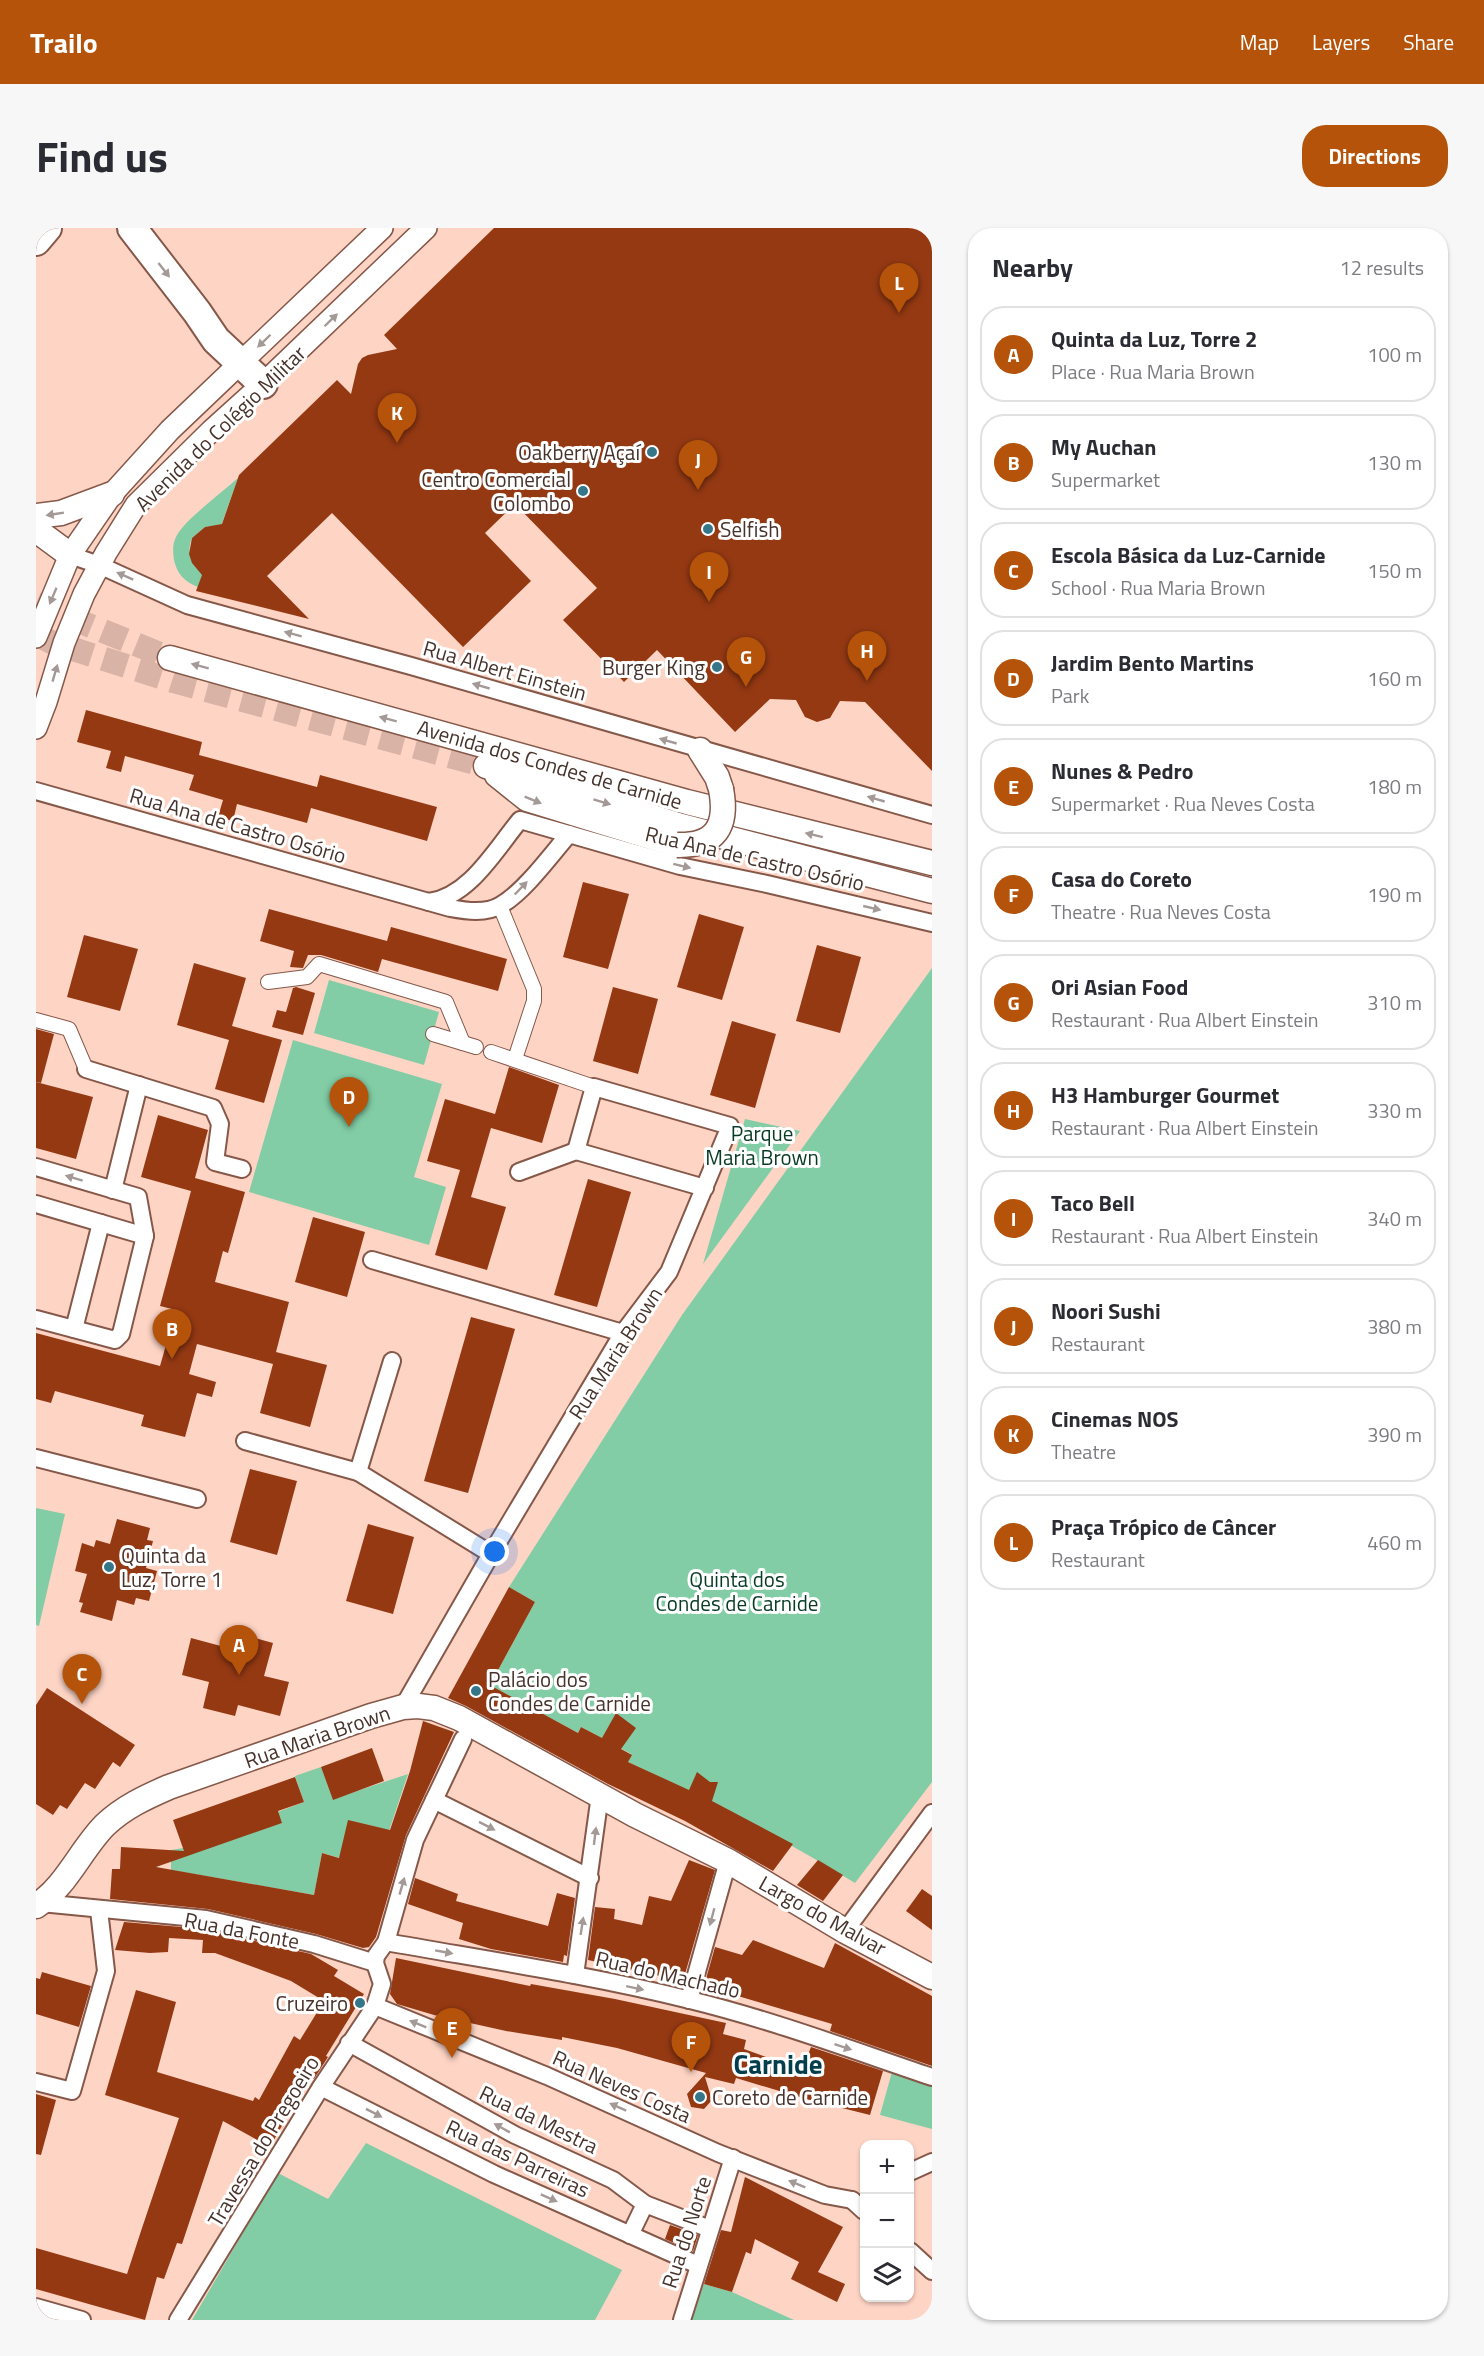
<!DOCTYPE html>
<html lang="en">
<head>
<meta charset="utf-8">
<style>
  body { margin:0; font-family:"Titillium Web",sans-serif; background:#f7f7f7; color:#2b2b33 }
  .controls { position:absolute; right:18px; bottom:18px; display:grid; overflow:hidden; border-radius:12px; box-shadow:0 2px 4px #0004 }
  .controls button { width:54px; height:54px; display:grid; place-items:center; padding:0; border:0; border-bottom:2px solid #e1e1e2; background:#fff; color:#2b2b33; font:30px sans-serif }
  .you { position:absolute; left:459px; top:1324px; width:21px; height:21px; margin:-15px; border:4px solid #fff; border-radius:50%; background:#1a73e8; box-shadow:0 0 0 9px #1a73e833 }
  .badge { display:grid; place-items:center; width:39px; height:39px; border-radius:50%; background:#b45309; color:#fff; font-size:20px; font-weight:700 }
  .pin { position:absolute; translate:-50% -50px; filter:drop-shadow(0 2px 3px #0008) }
  .pin::after { content:''; position:absolute; top:32px; width:21px; height:18px; background:inherit; clip-path:polygon(0 0,100% 0,50% 100%) }
  .list { margin:0; padding:0; list-style:none }
  h2 { display:flex; justify-content:space-between; align-items:center; height:78px; margin:0; padding:0 24px; font-size:26px }
  h2 small { font-size:20px; font-weight:400; color:#7c7c81 }
  .list li { display:grid; grid-template-columns:39px 1fr auto; gap:18px; align-items:center; box-sizing:border-box; height:96px; margin:0 12px 12px; padding:0 12px; border:2px solid #e1e1e2; border-radius:24px }
  .list b { display:block; font-size:22px; white-space:nowrap }
  .list p { margin:0; font-size:20px; white-space:nowrap; color:#7c7c81 }
  .list em { font-size:20px; font-style:normal; color:#7c7c81 }
  .icon { flex:none; width:33px; height:33px; fill:none; stroke:currentColor; stroke-width:2; stroke-linecap:round; stroke-linejoin:round }
  .map { position:relative; flex:none; width:896px; height:2092px; overflow:hidden; border-radius:24px }
  header { display:flex; align-items:center; gap:36px; box-sizing:border-box; height:84px; padding:0 30px; background:#b45309; color:#fff }
  header strong { font-size:28px }
  nav { display:flex; gap:33px; margin-inline-start:auto; font-size:21px }
  .intro { display:flex; align-items:center; justify-content:space-between; box-sizing:border-box; height:144px; padding:0 36px }
  h1 { margin:0; font-size:42px }
  .button { padding:15px 27px; border-radius:24px; background:#b45309; color:#fff; font-size:21px; font-weight:700 }
  main { display:flex; gap:36px; padding:0 36px }
  aside { flex:1; background:#fff; border-radius:24px; box-shadow:0 2px 4px #0004 }
  .map>svg:first-child { display:block }
  .green { fill:#82cda5 }
  .building { fill:#953913 }
  .lines { fill:none; stroke-linecap:round; stroke-linejoin:round }
  .secondary-tunnel { stroke:#d9b4a6; stroke-width:24; stroke-dasharray:24 12; stroke-linecap:butt }
  .pedestrian-casing { stroke:#855849; stroke-width:16 }
  .minor-casing { stroke:#855849; stroke-width:20 }
  .tertiary-casing { stroke:#855849; stroke-width:24 }
  .secondary-casing { stroke:#855849; stroke-width:27 }
  .trunk-casing { stroke:#855849; stroke-width:32 }
  .pedestrian { stroke:#fff; stroke-width:14 }
  .minor { stroke:#fff; stroke-width:16 }
  .tertiary { stroke:#fff; stroke-width:21 }
  .secondary { stroke:#fff; stroke-width:24 }
  .trunk { stroke:#fff; stroke-width:28 }
  .secondary-bridge-casing { stroke:#855849; stroke-width:27; stroke-linecap:butt }
  .secondary-bridge { stroke:#fff; stroke-width:24 }
  .oneway { fill:#a39996 }
  .poi-dot { fill:#357689; stroke:#fff; stroke-width:2 }
  .labels { text-anchor:middle; dominant-baseline:central; stroke-width:6; stroke-linejoin:round; paint-order:stroke }
  .street-label { font-size:21px; fill:#47332c; stroke:#fff }
  .poi-label { font-size:21px; fill:#47332c; stroke:#fff; text-anchor:end }
  .park-label { font-size:21px; fill:#083b26; stroke:#fff }
  .district-label { font-size:27px; font-weight:bold; fill:#033e4d; stroke:#fff }
</style>
</head>
<body>
<header>
<strong>Trailo</strong>
<nav><a>Map</a><a>Layers</a><a>Share</a></nav>
</header>
<div class="intro"><h1>Find us</h1><a class="button">Directions</a></div>
<main>
<div class="map">
<svg width="896" height="2092" viewBox="0 0 896 2092">
  <rect width="100%" height="100%" fill="#fed4c5"/>
  <g class="green">
    <path d="M 202,250 L 185,298 L 169,299 L 156,310 C 150,326 155,334 167,345 L 162,359 C 149,354 141,346 138,332 C 137,324 136,317 140,309 C 148,292 187,264 202,250 Z"/>
    <path d="M 896,740 L 896,1554 L 819,1655 C 745,1610 670,1570 592,1534 L 595,1526 L 549,1501 L 545,1499 L 542,1505 L 454,1457 L 499,1374 L 473,1359 L 646,1087 Z"/>
    <polygon points="293,752 403,784 388,837 278,805"/>
    <polygon points="257,812 406,856 378,949 410,959 393,1017 213,964"/>
    <polygon points="709,891 764,903 667,1036"/>
    <polygon points="0,1280 29,1286 3,1398 0,1397"/>
    <polygon points="285,1539 297,1571 372,1546 353,1603 326,1636 286,1625 278,1667 135,1642 135,1622 147,1620 268,1574 259,1548"/>
    <polygon points="856,1844 896,1855 896,1901 844,1887"/>
    <polygon points="330,1915 586,2042 559,2092 156,2092 242,1945 292,1971"/>
    <polygon points="668,2056 696,2064 758,2092 655,2092"/>
  </g>
  <g class="building">
    <polygon points="458,0 896,0 896,543 829,474 804,473 794,490 781,494 769,489 760,472 734,471 699,504 621,422 588,454 527,392 561,360 479,276 449,305 495,353 427,419 296,285 231,348 273,391 160,363 166,347 156,335 153,326 156,310 169,299 186,296 203,247 301,152 315,166 322,136 326,130 332,127 361,121 348,107"/>
    <polygon points="50,482 166,514 163,527 281,559 284,547 401,579 391,613 275,580 271,595 201,576 197,593 182,589 187,572 153,562 158,547 89,528 85,544 70,540 75,523 41,514"/>
    <polygon points="547,654 593,666 572,741 527,729"/>
    <polygon points="233,681 351,713 355,699 471,731 462,763 346,731 342,744 285,727 272,727 267,740 254,739 258,723 224,713"/>
    <polygon points="663,686 708,699 686,772 641,759"/>
    <polygon points="48,707 102,721 84,783 31,769"/>
    <polygon points="781,717 825,729 804,805 760,793"/>
    <polygon points="158,735 210,750 196,798 246,812 228,875 179,861 193,812 141,797"/>
    <polygon points="260,759 279,765 267,807 236,799 241,782 250,784 257,760"/>
    <polygon points="577,759 622,771 602,846 557,833"/>
    <polygon points="696,793 740,806 719,880 674,867"/>
    <polygon points="0,801 18,806 5,855 0,854"/>
    <polygon points="473,839 523,857 506,915 455,900 435,969 470,979 451,1042 399,1027 424,942 391,933 409,871 459,886"/>
    <polygon points="0,854 57,869 40,931 0,920"/>
    <polygon points="122,887 172,902 159,950 209,964 192,1025 187,1023 179,1054 253,1074 240,1124 291,1137 274,1199 224,1185 237,1136 161,1116 153,1146 180,1154 176,1169 161,1165 149,1209 105,1198 108,1187 19,1163 15,1175 0,1171 0,1105 124,1138 140,1082 124,1078 155,963 105,949"/>
    <polygon points="552,951 595,964 561,1079 518,1067"/>
    <polygon points="277,989 329,1004 311,1069 259,1054"/>
    <polygon points="435,1089 479,1101 432,1265 388,1253"/>
    <polygon points="214,1241 261,1253 241,1327 194,1314"/>
    <polygon points="81,1291 114,1300 111,1312 117,1313 110,1340 121,1343 113,1373 100,1370 98,1377 81,1372 76,1393 44,1384 47,1375 43,1374 51,1346 39,1343 46,1315 58,1319 60,1312 74,1316"/>
    <polygon points="332,1296 378,1309 357,1386 310,1373"/>
    <polygon points="473,1359 499,1374 454,1457 542,1505 545,1499 566,1510 580,1485 600,1500 585,1521 596,1527 592,1534 653,1562 661,1544 674,1554 682,1554 676,1573 757,1616 737,1643 649,1593 572,1556 430,1478 412,1470"/>
    <polygon points="200,1405 237,1415 228,1448 253,1454 244,1488 202,1477 199,1488 167,1480 173,1454 146,1447 155,1410 196,1421"/>
    <polygon points="11,1460 99,1517 84,1539 77,1534 59,1561 49,1555 31,1581 24,1577 17,1587 0,1576 0,1477"/>
    <polygon points="387,1493 418,1504 370,1607 340,1709 333,1719 327,1720 280,1706 172,1681 74,1671 76,1641 84,1641 85,1619 148,1623 137,1592 259,1549 268,1574 242,1583 246,1595 120,1639 278,1667 286,1625 303,1630 312,1592 354,1602 374,1543"/>
    <polygon points="336,1520 348,1553 297,1572 285,1539"/>
    <polygon points="653,1632 679,1642 647,1753 552,1732 559,1679 579,1681 578,1691 606,1697 613,1668 635,1673"/>
    <polygon points="782,1632 807,1647 787,1673 761,1657"/>
    <polygon points="379,1650 422,1666 420,1673 512,1698 521,1665 539,1670 531,1728 528,1727 527,1734 455,1721 423,1711 427,1695 372,1676"/>
    <polygon points="886,1661 896,1668 896,1702 870,1683"/>
    <polygon points="88,1694 168,1701 275,1726 302,1742 298,1748 328,1766 290,1828 292,1829 278,1851 274,1848 234,1919 187,1893 146,2016 141,2015 128,2051 121,2049 109,2092 0,2061 0,2020 91,2046 105,2003 143,1890 69,1867 100,1762 140,1774 121,1844 217,1873 219,1869 223,1872 258,1808 264,1812 288,1773 255,1753 179,1725 166,1725 167,1712 133,1710 132,1724 114,1725 79,1722"/>
    <polygon points="717,1712 788,1740 799,1715 896,1768 896,1838 794,1803 796,1796 668,1758 679,1719 706,1727"/>
    <polygon points="360,1730 494,1758 495,1756 579,1771 690,1795 687,1806 710,1812 708,1821 766,1842 775,1819 847,1843 834,1887 770,1871 700,1850 698,1856 669,1849 676,1872 668,1881 655,1879 651,1866 670,1845 581,1820 526,1809 526,1812 470,1803 398,1787 361,1776 354,1766"/>
    <polygon points="6,1744 55,1758 43,1799 0,1786 0,1750 4,1751"/>
    <polygon points="0,1866 20,1872 5,1927 0,1926"/>
    <polygon points="709,1949 807,1999 782,2044 809,2056 801,2074 755,2051 763,2034 719,2011 715,2026 710,2024 696,2064 668,2056 685,2002 695,2004"/>
    <polygon points="634,1997 662,2007 657,2023 629,2011"/>
  </g>
  <g class="lines">
    <g class="secondary-tunnel">
      <polyline points="0,376 134,430"/>
      <polyline points="0,406 15,414 137,453 450,538"/>
    </g>
    <g class="pedestrian-casing">
      <g id="pedestrian">
        <polyline points="464,678 498,761 498,773 479,831"/>
        <polyline points="232,754 271,749 283,736 410,774 427,815"/>
        <polyline points="0,792 33,801 50,841"/>
        <polyline points="397,806 440,819"/>
        <polyline points="455,824 558,859"/>
      </g>
    </g>
    <g class="minor-casing">
      <g id="minor">
        <polyline points="34,327 63,337 151,377 375,438 896,587"/>
        <path d="M 0,563 L 414,680 C 430,683 450,686 465,677 C 488,664 515,627 533,606"/>
        <path d="M 393,674 C 434,668 459,622 484,592 L 644,638 L 731,656 L 896,695"/>
        <polyline points="50,841 177,880 184,896 179,934 206,941"/>
        <polyline points="0,939 102,969 109,1008 85,1106 79,1112 0,1091"/>
        <polyline points="483,944 540,923"/>
        <polyline points="77,962 103,857"/>
        <polyline points="0,976 109,1008"/>
        <polyline points="336,1032 587,1105"/>
        <polyline points="38,1101 65,995"/>
        <polyline points="356,1133 322,1244 455,1326"/>
        <polyline points="209,1213 322,1244"/>
        <polyline points="0,1230 161,1271"/>
        <polyline points="367,1479 455,1326 587,1105 633,1044 694,898 558,859 540,923 669,960"/>
        <polyline points="398,1572 554,1650"/>
        <polyline points="5,1675 170,1691 278,1716 339,1735"/>
        <polyline points="809,1703 896,1585"/>
        <path d="M 350,1714 C 451,1732 554,1747 654,1772 C 736,1792 816,1822 896,1849"/>
        <polyline points="539,1747 564,1567"/>
        <polyline points="653,1772 692,1633"/>
        <polyline points="339,1778 511,1848 682,1925 789,1967 816,1972"/>
        <polyline points="313,1815 479,1907 577,1952 609,1976 674,2001"/>
        <polyline points="0,1854 36,1863 70,1743 63,1682"/>
        <polyline points="285,1859 458,1946 662,2037"/>
        <polyline points="874,1944 896,1934"/>
        <polyline points="816,1972 828,1983"/>
        <polyline points="594,2007 609,1976"/>
        <polyline points="874,2023 896,2043"/>
        <polyline points="0,2079 46,2092"/>
        <polyline points="142,2092 285,1859 339,1778 346,1756 339,1735 340,1728 350,1714 379,1612 427,1511"/>
        <polyline points="646,2092 697,1930"/>
      </g>
    </g>
    <g class="tertiary-casing">
      <g id="tertiary">
        <polyline points="0,409 34,327 76,266 134,202 346,0"/>
        <polyline points="0,500 10,474 28,415 48,366 70,325 100,277 175,203 227,156 390,0"/>
      </g>
    </g>
    <g class="secondary-casing">
      <g id="secondary">
        <polyline points="0,288 25,285 76,266"/>
        <polyline points="0,302 34,327"/>
        <polyline points="134,430 651,574 896,635"/>
        <polyline points="664,522 681,549 685,561"/>
        <polyline points="450,538 642,597 896,663"/>
        <polyline points="461,547 491,571 641,617"/>
        <path d="M 0,1678 C 30,1659 45,1621 69,1597 C 88,1579 110,1569 133,1559 L 335,1488 L 367,1479 L 382,1478 L 398,1480 L 423,1490 L 599,1587 L 692,1633 L 809,1703 L 896,1749"/>
      </g>
    </g>
    <g class="trunk-casing">
      <g id="trunk">
        <polyline points="96,0 161,84 180,112 227,156"/>
        <polyline points="0,13 11,0"/>
      </g>
    </g>
    <use href="#pedestrian" class="pedestrian"/>
    <use href="#minor" class="minor"/>
    <use href="#tertiary" class="tertiary"/>
    <use href="#secondary" class="secondary"/>
    <use href="#trunk" class="trunk"/>
    <g class="secondary-bridge-casing">
      <path id="secondary-bridge" d="M 641,617 C 680,618 692,598 685,561"/>
    </g>
    <use href="#secondary-bridge" class="secondary-bridge"/>
  </g>
  <defs><path id="oneway-solid" d="M-6-.8H1V-3.2L6.5 0L1 3.2V.8H-6Z" transform="scale(1.5)"/></defs>
  <g class="oneway">
    <use href="#oneway-solid" transform="translate(128 42) rotate(52)"/>
    <use href="#oneway-solid" transform="translate(295 92) rotate(-44)"/>
    <use href="#oneway-solid" transform="translate(228 113) rotate(136)"/>
    <use href="#oneway-solid" transform="translate(19 286) rotate(171)"/>
    <use href="#oneway-solid" transform="translate(89 348) rotate(-156)"/>
    <use href="#oneway-solid" transform="translate(17 368) rotate(113)"/>
    <use href="#oneway-solid" transform="translate(257 406) rotate(-165)"/>
    <use href="#oneway-solid" transform="translate(164 438) rotate(-165)"/>
    <use href="#oneway-solid" transform="translate(19 445) rotate(-74)"/>
    <use href="#oneway-solid" transform="translate(445 458) rotate(-164)"/>
    <use href="#oneway-solid" transform="translate(352 491) rotate(-165)"/>
    <use href="#oneway-solid" transform="translate(632 513) rotate(-164)"/>
    <use href="#oneway-solid" transform="translate(840 571) rotate(-164)"/>
    <use href="#oneway-solid" transform="translate(497 572) rotate(22)"/>
    <use href="#oneway-solid" transform="translate(566 574) rotate(17)"/>
    <use href="#oneway-solid" transform="translate(778 607) rotate(-166)"/>
    <use href="#oneway-solid" transform="translate(646 638) rotate(14)"/>
    <use href="#oneway-solid" transform="translate(485 660) rotate(-46)"/>
    <use href="#oneway-solid" transform="translate(836 680) rotate(13)"/>
    <use href="#oneway-solid" transform="translate(38 950) rotate(-163)"/>
    <use href="#oneway-solid" transform="translate(451 1598) rotate(27)"/>
    <use href="#oneway-solid" transform="translate(559 1608) rotate(-83)"/>
    <use href="#oneway-solid" transform="translate(366 1658) rotate(-74)"/>
    <use href="#oneway-solid" transform="translate(676 1689) rotate(105)"/>
    <use href="#oneway-solid" transform="translate(546 1698) rotate(-81)"/>
    <use href="#oneway-solid" transform="translate(408 1724) rotate(10)"/>
    <use href="#oneway-solid" transform="translate(599 1760) rotate(12)"/>
    <use href="#oneway-solid" transform="translate(382 1796) rotate(-158)"/>
    <use href="#oneway-solid" transform="translate(807 1819) rotate(18)"/>
    <use href="#oneway-solid" transform="translate(582 1879) rotate(-156)"/>
    <use href="#oneway-solid" transform="translate(338 1885) rotate(27)"/>
    <use href="#oneway-solid" transform="translate(466 1900) rotate(-151)"/>
    <use href="#oneway-solid" transform="translate(761 1956) rotate(-158)"/>
    <use href="#oneway-solid" transform="translate(513 1970) rotate(24)"/>
  </g>
  <g class="poi-dot">
    <circle cx="616" cy="224" r="6"/>
    <circle cx="547" cy="263" r="6"/>
    <circle cx="672" cy="301" r="6"/>
    <circle cx="681" cy="439" r="6"/>
    <circle cx="73" cy="1339" r="6"/>
    <circle cx="440" cy="1463" r="6"/>
    <circle cx="324" cy="1775" r="6"/>
    <circle cx="664" cy="1869" r="6"/>
  </g>
  <g class="labels">
    <g class="street-label">
      <text transform="translate(184 200) rotate(-44)">Avenida do Colégio Militar</text>
      <text transform="translate(469 442) rotate(16)">Rua Albert Einstein</text>
      <text transform="translate(514 536) rotate(16)">Avenida dos Condes de Carnide</text>
      <text transform="translate(202 597) rotate(16)">Rua Ana de Castro Osório</text>
      <text transform="translate(719 630) rotate(13)">Rua Ana de Castro Osório</text>
      <text transform="translate(579 1125) rotate(-57)">Rua Maria Brown</text>
      <text transform="translate(281 1508) rotate(-19)">Rua Maria Brown</text>
      <text transform="translate(787 1687) rotate(29)">Largo do Malvar</text>
      <text transform="translate(206 1702) rotate(11)">Rua da Fonte</text>
      <text transform="translate(632 1746) rotate(13)">Rua do Machado</text>
      <text transform="translate(586 1858) rotate(24)">Rua Neves Costa</text>
      <text transform="translate(503 1891) rotate(26)">Rua da Mestra</text>
      <text transform="translate(227 1913) rotate(-59)">Travessa do Pregoeiro</text>
      <text transform="translate(482 1930) rotate(25)">Rua das Parreiras</text>
      <text transform="translate(650 2004) rotate(-72)">Rua do Norte</text>
    </g>
    <g class="poi-label">
      <text x="604" y="224">Oakberry Açaí</text>
      <text x="535" y="251">Centro Comercial<tspan x="535" dy="24">Colombo</tspan></text>
      <text x="684" y="301" text-anchor="start">Selfish</text>
      <text x="669" y="439">Burger King</text>
      <text x="85" y="1327" text-anchor="start">Quinta da<tspan x="85" dy="24">Luz, Torre 1</tspan></text>
      <text x="452" y="1451" text-anchor="start">Palácio dos<tspan x="452" dy="24">Condes de Carnide</tspan></text>
      <text x="312" y="1775">Cruzeiro</text>
      <text x="676" y="1869" text-anchor="start">Coreto de Carnide</text>
    </g>
    <g class="park-label">
      <text x="726" y="905">Parque<tspan x="726" dy="24">Maria Brown</tspan></text>
      <text x="701" y="1351">Quinta dos<tspan x="701" dy="24">Condes de Carnide</tspan></text>
    </g>
    <g class="district-label">
      <text x="742" y="1835">Carnide</text>
    </g>
  </g>
</svg>
<div class="controls">
<button>+</button>
<button>−</button>
<button><svg class="icon" aria-label="layers" viewBox="0 0 24 24"><path d="M12 4l9 5-9 5-9-5zM3 14l9 5 9-5"/></svg></button>
</div>
<div class="you"></div>
<div class="pin badge" style="left:203px;top:1447px">A</div>
<div class="pin badge" style="left:136px;top:1131px">B</div>
<div class="pin badge" style="left:46px;top:1476px">C</div>
<div class="pin badge" style="left:313px;top:899px">D</div>
<div class="pin badge" style="left:416px;top:1830px">E</div>
<div class="pin badge" style="left:655px;top:1844px">F</div>
<div class="pin badge" style="left:710px;top:459px">G</div>
<div class="pin badge" style="left:831px;top:453px">H</div>
<div class="pin badge" style="left:673px;top:374px">I</div>
<div class="pin badge" style="left:662px;top:262px">J</div>
<div class="pin badge" style="left:361px;top:215px">K</div>
<div class="pin badge" style="left:863px;top:85px">L</div>
</div>
<aside>
<h2>Nearby<small>12 results</small></h2>
<ul class="list">
<li><span class="badge">A</span><div><b>Quinta da Luz, Torre 2</b><p>Place · Rua Maria Brown</p></div><em>100 m</em></li>
<li><span class="badge">B</span><div><b>My Auchan</b><p>Supermarket</p></div><em>130 m</em></li>
<li><span class="badge">C</span><div><b>Escola Básica da Luz-Carnide</b><p>School · Rua Maria Brown</p></div><em>150 m</em></li>
<li><span class="badge">D</span><div><b>Jardim Bento Martins</b><p>Park</p></div><em>160 m</em></li>
<li><span class="badge">E</span><div><b>Nunes &amp; Pedro</b><p>Supermarket · Rua Neves Costa</p></div><em>180 m</em></li>
<li><span class="badge">F</span><div><b>Casa do Coreto</b><p>Theatre · Rua Neves Costa</p></div><em>190 m</em></li>
<li><span class="badge">G</span><div><b>Ori Asian Food</b><p>Restaurant · Rua Albert Einstein</p></div><em>310 m</em></li>
<li><span class="badge">H</span><div><b>H3 Hamburger Gourmet</b><p>Restaurant · Rua Albert Einstein</p></div><em>330 m</em></li>
<li><span class="badge">I</span><div><b>Taco Bell</b><p>Restaurant · Rua Albert Einstein</p></div><em>340 m</em></li>
<li><span class="badge">J</span><div><b>Noori Sushi</b><p>Restaurant</p></div><em>380 m</em></li>
<li><span class="badge">K</span><div><b>Cinemas NOS</b><p>Theatre</p></div><em>390 m</em></li>
<li><span class="badge">L</span><div><b>Praça Trópico de Câncer</b><p>Restaurant</p></div><em>460 m</em></li>
</ul>
</aside>
</main>
</body>
</html>
